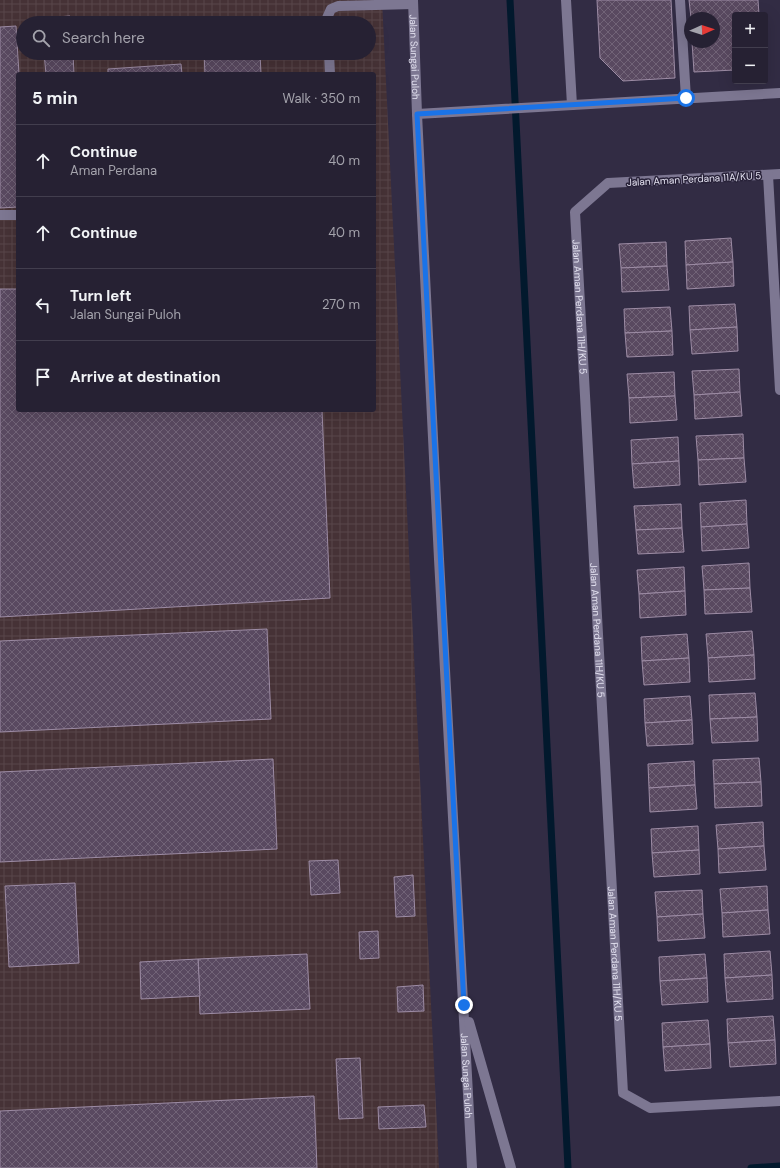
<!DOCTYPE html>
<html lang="en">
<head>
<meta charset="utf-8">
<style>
  body { margin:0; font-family:"DM Sans",sans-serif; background:#2e293b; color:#f1f3f6 }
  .controls { position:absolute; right:12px; top:12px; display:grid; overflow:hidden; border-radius:4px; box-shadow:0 4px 16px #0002 }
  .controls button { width:36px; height:36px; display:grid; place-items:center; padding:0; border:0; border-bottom:1px solid #423e4e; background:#262133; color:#f1f3f6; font:20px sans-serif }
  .compass { position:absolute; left:684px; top:12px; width:36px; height:36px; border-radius:50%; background:#262133; box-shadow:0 4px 16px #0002; rotate:87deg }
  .stop { position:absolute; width:12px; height:12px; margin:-9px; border:3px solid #1a73e8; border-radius:50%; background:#fff }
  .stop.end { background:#1a73e8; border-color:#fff; box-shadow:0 1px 4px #0008 }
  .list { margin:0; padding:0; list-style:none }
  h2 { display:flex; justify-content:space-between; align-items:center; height:52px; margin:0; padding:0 16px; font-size:17px }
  h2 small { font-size:13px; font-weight:400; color:#a4a3ac }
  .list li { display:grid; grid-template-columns:26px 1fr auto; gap:12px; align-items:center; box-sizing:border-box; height:72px; padding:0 16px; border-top:1px solid #423e4e }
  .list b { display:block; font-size:15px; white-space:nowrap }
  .list p { margin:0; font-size:13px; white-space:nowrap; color:#a4a3ac }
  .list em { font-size:13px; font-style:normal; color:#a4a3ac }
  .icon { flex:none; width:22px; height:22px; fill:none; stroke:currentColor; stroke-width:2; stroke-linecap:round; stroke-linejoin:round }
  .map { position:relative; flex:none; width:780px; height:1168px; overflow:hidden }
  .search { position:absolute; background:#262133; box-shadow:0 4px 16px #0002; left:16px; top:16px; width:360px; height:44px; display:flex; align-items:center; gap:10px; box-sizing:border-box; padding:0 14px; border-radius:22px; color:#a4a3ac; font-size:15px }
  .panel { position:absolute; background:#262133; box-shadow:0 4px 16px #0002; left:16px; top:72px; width:360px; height:340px; border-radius:4px }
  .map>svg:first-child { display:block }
  .industrial { fill:url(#industrial-grid); fill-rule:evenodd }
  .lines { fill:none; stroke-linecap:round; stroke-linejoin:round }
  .stream { stroke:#02192d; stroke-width:7 }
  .building { fill:url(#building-cross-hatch); stroke:#9d8ca5 }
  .minor { stroke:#7d7792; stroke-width:10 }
  .route { stroke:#1a73e8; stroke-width:5 }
  .labels { text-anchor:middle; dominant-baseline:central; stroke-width:3; stroke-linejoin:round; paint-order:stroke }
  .street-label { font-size:10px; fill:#e1dfee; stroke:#282239 }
</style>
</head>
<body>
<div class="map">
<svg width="780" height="1168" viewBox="0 0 780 1168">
  <defs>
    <pattern id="industrial-grid" width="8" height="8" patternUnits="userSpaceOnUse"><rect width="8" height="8" fill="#463236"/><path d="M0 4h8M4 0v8" fill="none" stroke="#58464a"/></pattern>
    <pattern id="building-cross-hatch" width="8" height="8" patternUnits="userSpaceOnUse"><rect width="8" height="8" fill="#594960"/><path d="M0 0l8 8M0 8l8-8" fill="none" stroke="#716377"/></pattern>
  </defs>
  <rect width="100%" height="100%" fill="#322c44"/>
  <path class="industrial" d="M 0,0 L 382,0 L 439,1168 L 0,1168 ZM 23,23 L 369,23 L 369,53 L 23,53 ZM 18,74 L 374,74 L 374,410 L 18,410 Z"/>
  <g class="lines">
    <g class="stream">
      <polyline points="510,0 568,1168"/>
      <polyline points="751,1168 780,1166"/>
    </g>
  </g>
  <g class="building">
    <polygon points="597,0 671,0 675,78 623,81 600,58"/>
    <polygon points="689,0 758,0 759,15 735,15 735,70 694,72 692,42 714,42 714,18 691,18"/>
    <polygon points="70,16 71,23 42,23 42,18"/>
    <polygon points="16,26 19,74 18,74 18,207 0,208 0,27"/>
    <polygon points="44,53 73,53 74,74 46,74"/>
    <polygon points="204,53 260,53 261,74 205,74"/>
    <polygon points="181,64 182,74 108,74 108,69"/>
    <polygon points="731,238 733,262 686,265 685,241"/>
    <polygon points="666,242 667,266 621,268 619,244"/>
    <polygon points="733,262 734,286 687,289 686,265"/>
    <polygon points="667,266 669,290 622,292 621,268"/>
    <polygon points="0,289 18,289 18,410 322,410 330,598 0,617"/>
    <polygon points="735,304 737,327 690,330 689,306"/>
    <polygon points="670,307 672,331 625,333 624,309"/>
    <polygon points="737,327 738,351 692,354 690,330"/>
    <polygon points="672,331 673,355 627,357 625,333"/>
    <polygon points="739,369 740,392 694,395 692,371"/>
    <polygon points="674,372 675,396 629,398 627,374"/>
    <polygon points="740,392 742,416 695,419 694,395"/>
    <polygon points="675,396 677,420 630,423 629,398"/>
    <polygon points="743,434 744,458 698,460 696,436"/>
    <polygon points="678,437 679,461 632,464 631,440"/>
    <polygon points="744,458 746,482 699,485 698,460"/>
    <polygon points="679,461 680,485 634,488 632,464"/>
    <polygon points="746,500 747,524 701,527 700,503"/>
    <polygon points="681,504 682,528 636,530 634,506"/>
    <polygon points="747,524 749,548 702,551 701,527"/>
    <polygon points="682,528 684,552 638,554 636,530"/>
    <polygon points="749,563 750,588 704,590 702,566"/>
    <polygon points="684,567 685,591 639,594 637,570"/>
    <polygon points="750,588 752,612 705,614 704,590"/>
    <polygon points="685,591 686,615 640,618 639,594"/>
    <polygon points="267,629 271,719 0,732 0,641"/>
    <polygon points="752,631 754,655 708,658 706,634"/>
    <polygon points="687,634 689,658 642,661 641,637"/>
    <polygon points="754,655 755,679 709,682 708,658"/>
    <polygon points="689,658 690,682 644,685 642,661"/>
    <polygon points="755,693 757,717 710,719 709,695"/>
    <polygon points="690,696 692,720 645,723 644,699"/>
    <polygon points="757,717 758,741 712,743 710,719"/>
    <polygon points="692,720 693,744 647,746 645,723"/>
    <polygon points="759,758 761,782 714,784 713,760"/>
    <polygon points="273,759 277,849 0,862 0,772"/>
    <polygon points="694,761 695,785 649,788 648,764"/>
    <polygon points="761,782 762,806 715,808 714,784"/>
    <polygon points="695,785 697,809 650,812 649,788"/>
    <polygon points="763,822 764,846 718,849 716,825"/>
    <polygon points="698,826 699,850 652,853 651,829"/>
    <polygon points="764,846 766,870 719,873 718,849"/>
    <polygon points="699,850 700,874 654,877 652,853"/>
    <polygon points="338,860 340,893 311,895 309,861"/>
    <polygon points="413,875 415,916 396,917 394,877"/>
    <polygon points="75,883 79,963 9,967 5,886"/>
    <polygon points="767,886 768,910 722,913 720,889"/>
    <polygon points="702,890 703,914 657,917 655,892"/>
    <polygon points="768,910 770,934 723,937 722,913"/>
    <polygon points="703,914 705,938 658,941 657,917"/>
    <polygon points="378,931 379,958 360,959 359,932"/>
    <polygon points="770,951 772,975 725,978 724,954"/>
    <polygon points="307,954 310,1009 200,1014 198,959"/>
    <polygon points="705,954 707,978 660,981 659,957"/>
    <polygon points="198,959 200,996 141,999 140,962"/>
    <polygon points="772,975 773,999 727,1002 725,978"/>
    <polygon points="707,978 708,1002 662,1005 660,981"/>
    <polygon points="423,985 424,1011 398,1012 397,987"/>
    <polygon points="773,1016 775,1040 728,1043 727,1019"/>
    <polygon points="708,1020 710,1044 663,1047 662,1023"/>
    <polygon points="775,1040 776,1064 730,1067 728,1043"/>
    <polygon points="710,1044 711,1068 665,1071 663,1047"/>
    <polygon points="360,1058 363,1118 339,1119 336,1059"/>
    <polygon points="314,1096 317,1168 0,1168 0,1111"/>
    <polygon points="424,1105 426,1127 379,1129 378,1107"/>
  </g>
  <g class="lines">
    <g class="minor">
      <path id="s1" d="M 413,0 L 417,114 L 439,559 L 472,1168"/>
      <polyline points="566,0 572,105"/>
      <polyline points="680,0 686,98"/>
      <polyline points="327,23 327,18 331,9 338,6 413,4"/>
      <polyline points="329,53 330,74"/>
      <polyline points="417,114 780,93"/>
      <path id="s2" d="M 780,174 L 608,183 L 575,212 L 623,1093 L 650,1108 L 780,1101"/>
      <polyline points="768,175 780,390"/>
      <polyline points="0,215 18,215"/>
      <polyline points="469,1022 511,1168"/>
    </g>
  </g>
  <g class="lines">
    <polyline class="route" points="464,1005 417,114 686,98"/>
  </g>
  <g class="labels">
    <g class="street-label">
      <text stroke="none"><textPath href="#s1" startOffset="57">Jalan Sungai Puloh</textPath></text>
      <text transform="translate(694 179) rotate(-3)">Jalan Aman Perdana 11A/KU 5</text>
      <text stroke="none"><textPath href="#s2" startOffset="311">Jalan Aman Perdana 11H/KU 5</textPath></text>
      <text stroke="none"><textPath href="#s2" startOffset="635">Jalan Aman Perdana 11H/KU 5</textPath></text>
      <text stroke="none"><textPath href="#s2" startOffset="959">Jalan Aman Perdana 11H/KU 5</textPath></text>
      <text stroke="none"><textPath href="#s1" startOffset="1077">Jalan Sungai Puloh</textPath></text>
    </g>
  </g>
</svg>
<div class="controls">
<button>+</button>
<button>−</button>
</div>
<svg class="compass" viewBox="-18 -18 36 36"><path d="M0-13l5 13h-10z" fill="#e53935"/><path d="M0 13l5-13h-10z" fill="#a4a3ac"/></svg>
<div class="stop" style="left:686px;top:98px"></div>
<div class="stop end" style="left:464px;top:1005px"></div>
<div class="search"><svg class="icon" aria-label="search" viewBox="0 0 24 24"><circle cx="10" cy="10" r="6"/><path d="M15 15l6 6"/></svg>Search here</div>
<section class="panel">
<h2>5 min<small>Walk · 350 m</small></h2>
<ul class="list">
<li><svg class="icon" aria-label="ahead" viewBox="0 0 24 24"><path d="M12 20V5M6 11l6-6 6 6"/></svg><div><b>Continue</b><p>Aman Perdana</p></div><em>40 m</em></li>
<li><svg class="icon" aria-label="ahead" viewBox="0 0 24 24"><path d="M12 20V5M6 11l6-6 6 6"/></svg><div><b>Continue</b></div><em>40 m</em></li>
<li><svg class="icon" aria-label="left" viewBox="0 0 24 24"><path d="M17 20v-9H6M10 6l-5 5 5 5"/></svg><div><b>Turn left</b><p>Jalan Sungai Puloh</p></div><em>270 m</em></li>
<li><svg class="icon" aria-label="arrive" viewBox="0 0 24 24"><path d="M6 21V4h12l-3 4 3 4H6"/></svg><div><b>Arrive at destination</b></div></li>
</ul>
</section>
</div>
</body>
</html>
